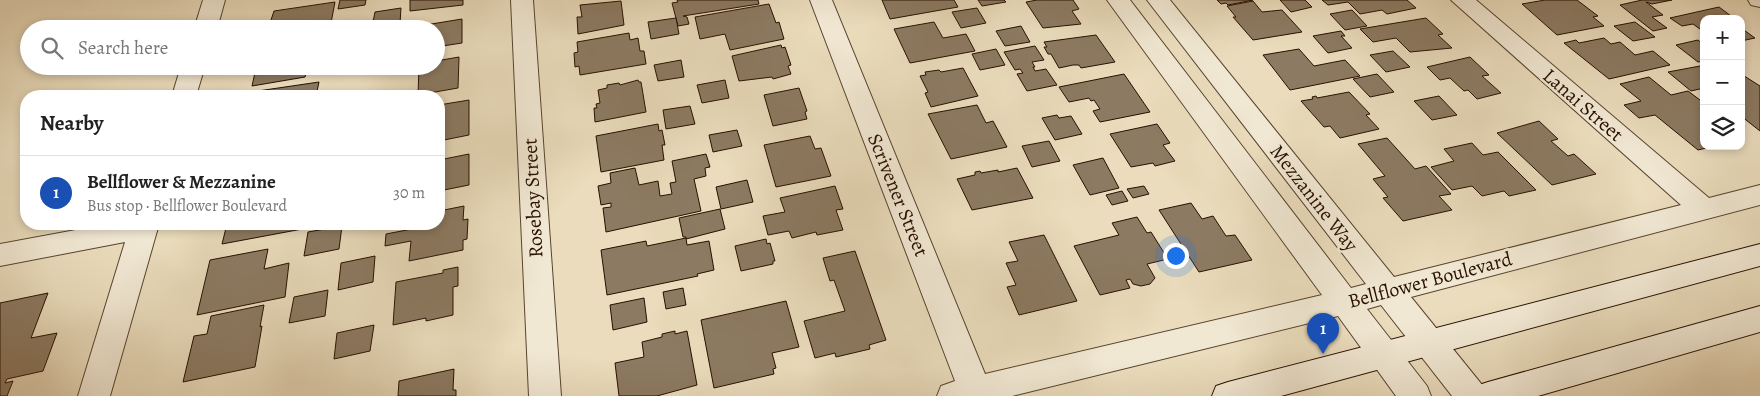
<!DOCTYPE html>
<html lang="en">
<head>
<meta charset="utf-8">
<style>
  body { margin:0; font-family:Alegreya,serif; background:#f6f6f6; color:#222 }
  .controls { position:absolute; right:15px; top:15px; display:grid; overflow:hidden; border-radius:10px; box-shadow:0 2px 8px #0003 }
  .controls button { width:45px; height:45px; display:grid; place-items:center; padding:0; border:0; border-bottom:1px solid #e0e0e0; background:#fff; color:#222; font:25px sans-serif }
  .you { position:absolute; left:1175px; top:255px; width:18px; height:18px; margin:-12px; border:4px solid #fff; border-radius:50%; background:#1a73e8; box-shadow:0 0 0 8px #1a73e833 }
  .badge { display:grid; place-items:center; width:32px; height:32px; border-radius:50%; background:#8f2418; color:#fff; font-size:16px; font-weight:700 }
  .pin { position:absolute; translate:-50% -41px; filter:drop-shadow(0 1px 2px #0008) }
  .pin::after { content:''; position:absolute; top:26px; width:18px; height:15px; background:inherit; clip-path:polygon(0 0,100% 0,50% 100%) }
  .list { margin:0; padding:0; list-style:none }
  h2 { display:flex; justify-content:space-between; align-items:center; height:65px; margin:0; padding:0 20px; font-size:21px }
  h2 small { font-size:16px; font-weight:400; color:#767676 }
  .list li { display:grid; grid-template-columns:32px 1fr auto; gap:15px; align-items:center; box-sizing:border-box; height:75px; padding:0 20px; border-top:1px solid #e0e0e0 }
  .list b { display:block; font-size:19px; white-space:nowrap }
  .list p { margin:0; font-size:16px; white-space:nowrap; color:#767676 }
  .list em { font-size:16px; font-style:normal; color:#767676 }
  .icon { flex:none; width:28px; height:28px; fill:none; stroke:currentColor; stroke-width:2; stroke-linecap:round; stroke-linejoin:round }
  .map { position:relative; flex:none; width:1760px; height:396px; overflow:hidden }
  .search { position:absolute; background:#fff; box-shadow:0 2px 8px #0003; left:20px; top:20px; width:425px; height:55px; display:flex; align-items:center; gap:12px; box-sizing:border-box; padding:0 18px; border-radius:28px; color:#767676; font-size:19px }
  .panel { position:absolute; background:#fff; box-shadow:0 2px 8px #0003; left:20px; top:90px; width:425px; height:140px; border-radius:20px }
  .map>svg:first-child { display:block }
  .building { fill:#8c7a62; stroke:#271000 }
  .lines { fill:none; stroke-linecap:round; stroke-linejoin:round }
  .street-casing { stroke:#58432f; stroke-width:2 }
  .secondary-casing { stroke:#271000; stroke-width:2 }
  .street { fill:#f1e8d3; fill-rule:evenodd }
  .secondary { fill:#f1e8d3; fill-rule:evenodd }
  .labels { text-anchor:middle; dominant-baseline:central; stroke-width:5; stroke-linejoin:round; paint-order:stroke }
  .street-label { font-size:20px; fill:#271000; stroke:#f1e8d3 }
</style>
</head>
<body>
<div class="map">
<svg width="1760" height="396" viewBox="0 0 1760 396">
  <rect width="100%" height="100%" fill="#eadcbc"/>
  <filter id="stains"><feTurbulence type="fractalNoise" baseFrequency=".004" numOctaves="4"/><feColorMatrix values="0 0 0 0 .2 0 0 0 0 .09 0 0 0 0 .02 0 0 0 .5 -.17"/></filter>
  <radialGradient id="worn" r=".72"><stop offset=".6" stop-color="#630" stop-opacity="0"/><stop offset="1" stop-color="#630" stop-opacity=".3"/></radialGradient>
  <g class="building">
    <polygon points="340,0 366,0 365,5 338,9"/>
    <polygon points="410,0 463,0 463,5 410,11"/>
    <polygon points="677,0 758,0 759,4 683,16 687,17 689,24 678,26 672,3 678,2"/>
    <polygon points="882,0 954,0 958,7 890,19"/>
    <polygon points="978,0 1004,0 1006,2 982,6"/>
    <polygon points="1037,0 1073,0 1079,9 1072,11 1081,24 1043,28 1026,2"/>
    <polygon points="1217,0 1253,0 1228,5 1226,3 1221,4"/>
    <polygon points="1280,0 1305,0 1312,7 1291,12"/>
    <polygon points="1322,0 1407,0 1416,8 1387,14 1382,10 1360,14 1348,2 1328,5"/>
    <polygon points="1545,0 1577,0 1598,16 1593,17 1604,26 1557,35 1522,4"/>
    <polygon points="1642,0 1672,0 1652,4 1646,2 1663,15 1652,17 1667,28 1653,31 1620,5"/>
    <polygon points="621,1 624,25 578,34 577,17 582,17 580,5"/>
    <polygon points="1253,1 1262,12 1282,10 1302,32 1253,40 1233,17 1236,17 1227,6"/>
    <polygon points="335,2 331,23 308,27 308,29 268,29 274,11"/>
    <polygon points="769,4 776,23 779,22 784,39 730,50 725,34 700,39 695,17"/>
    <polygon points="1719,7 1735,19 1704,19 1704,32 1693,24 1682,26 1670,18"/>
    <polygon points="401,8 400,23 372,27 375,12"/>
    <polygon points="977,8 986,23 961,28 952,12"/>
    <polygon points="1352,10 1367,26 1345,30 1330,14"/>
    <polygon points="676,18 679,34 651,39 648,22"/>
    <polygon points="1426,18 1443,34 1438,35 1452,48 1410,52 1396,38 1373,42 1360,29"/>
    <polygon points="462,19 462,43 436,47 436,29 413,29 413,27"/>
    <polygon points="934,22 943,38 966,34 975,51 910,63 894,29"/>
    <polygon points="1635,22 1655,37 1633,41 1614,26"/>
    <polygon points="1021,26 1030,42 1005,46 996,31"/>
    <polygon points="1741,28 1755,38 1741,41"/>
    <polygon points="1341,31 1345,36 1341,36 1352,48 1328,53 1313,36"/>
    <polygon points="629,33 630,40 638,38 640,51 644,51 646,64 580,75 579,66 575,67 574,53 578,52 577,42"/>
    <polygon points="1096,35 1115,62 1081,68 1079,65 1073,65 1059,68 1051,54 1048,54 1044,47 1047,47 1044,42"/>
    <polygon points="1604,38 1611,44 1620,42 1635,55 1653,51 1670,65 1609,79 1564,43 1576,40 1579,43"/>
    <polygon points="1698,40 1704,45 1704,61 1698,62 1676,45"/>
    <polygon points="781,45 782,48 785,47 791,65 788,66 791,74 773,79 772,77 739,81 732,56"/>
    <polygon points="1035,46 1044,60 1032,62 1035,67 1033,67 1035,71 1046,69 1057,85 1027,91 1017,74 1023,73 1020,69 1015,70 1004,52"/>
    <polygon points="996,49 1005,65 980,70 972,54"/>
    <polygon points="1299,49 1314,66 1345,60 1360,76 1290,90 1263,55"/>
    <polygon points="1393,51 1410,67 1386,72 1370,55"/>
    <polygon points="459,57 458,88 418,95 419,66 436,66 436,61"/>
    <polygon points="1470,57 1489,75 1482,76 1501,93 1477,99 1468,90 1464,91 1450,78 1440,80 1427,67"/>
    <polygon points="681,60 684,77 658,81 654,65"/>
    <polygon points="313,66 308,67 305,77 252,86 256,68 265,66"/>
    <polygon points="1700,66 1704,68 1704,88 1691,91 1668,72"/>
    <polygon points="963,68 978,96 931,107 925,93 928,92 920,76 926,75 925,72 939,70 941,72"/>
    <polygon points="1124,74 1150,112 1100,122 1093,111 1100,109 1094,100 1091,101 1089,98 1069,102 1059,87"/>
    <polygon points="1377,74 1394,92 1370,97 1353,79"/>
    <polygon points="1741,74 1760,86 1760,131 1741,116"/>
    <polygon points="1649,77 1671,95 1688,91 1704,103 1704,146 1715,146 1698,150 1655,115 1639,118 1624,105 1641,101 1620,84"/>
    <polygon points="638,80 639,82 641,82 646,112 595,122 594,108 597,108 596,104 600,103 598,90 607,88 607,85 619,83 620,85"/>
    <polygon points="725,80 729,98 702,103 697,85"/>
    <polygon points="319,82 316,96 250,96 251,92"/>
    <polygon points="799,88 807,111 805,112 807,119 773,126 764,95"/>
    <polygon points="1349,92 1370,114 1366,115 1379,129 1340,138 1330,126 1324,127 1301,101 1313,99 1312,97 1316,96 1317,98"/>
    <polygon points="1439,96 1457,115 1432,120 1414,101"/>
    <polygon points="469,100 469,135 439,141 439,105"/>
    <polygon points="977,105 986,123 993,121 1007,147 951,159 928,114"/>
    <polygon points="690,106 695,124 666,129 663,110"/>
    <polygon points="1057,115 1059,118 1071,116 1082,134 1055,140 1042,118"/>
    <polygon points="1539,121 1558,139 1551,141 1568,156 1574,154 1596,174 1552,185 1497,133"/>
    <polygon points="658,124 659,131 662,130 665,145 662,145 664,160 601,172 596,136"/>
    <polygon points="1157,124 1170,143 1163,145 1175,161 1155,166 1153,163 1131,167 1110,134"/>
    <polygon points="737,130 742,146 713,152 709,135"/>
    <polygon points="810,136 815,149 821,148 831,176 776,187 764,145"/>
    <polygon points="1387,138 1415,169 1426,166 1451,194 1439,196 1452,210 1403,221 1383,198 1388,197 1373,179 1385,176 1358,144"/>
    <polygon points="1049,141 1060,161 1032,167 1022,146"/>
    <polygon points="1472,143 1483,155 1498,152 1536,190 1509,196 1504,191 1482,196 1472,186 1452,190 1431,167 1454,161 1444,149"/>
    <polygon points="469,154 469,185 439,191 439,160"/>
    <polygon points="706,154 710,167 705,168 706,176 694,179 701,211 606,232 603,208 611,207 611,203 601,205 598,186 611,183 610,173 635,168 639,185 658,181 660,196 672,194 670,183 676,182 672,161"/>
    <polygon points="1103,158 1119,188 1090,195 1073,165"/>
    <polygon points="1017,168 1033,198 972,210 957,179 975,175 975,172 980,171 981,173 998,170 998,172"/>
    <polygon points="747,180 753,202 721,209 716,187"/>
    <polygon points="835,186 843,209 836,210 843,230 817,235 816,232 792,238 789,231 768,235 763,216 785,212 780,198"/>
    <polygon points="1144,186 1149,194 1133,198 1127,189"/>
    <polygon points="1122,191 1128,201 1112,205 1106,195"/>
    <polygon points="1191,203 1202,219 1213,216 1226,236 1235,235 1252,260 1199,272 1159,210"/>
    <polygon points="464,206 463,220 468,219 467,239 463,240 463,250 409,261 411,241 385,246 386,234 412,229 412,224 439,224 439,211"/>
    <polygon points="720,209 725,229 686,239 686,237 683,237 679,218"/>
    <polygon points="1137,217 1147,233 1151,232 1168,259 1147,264 1155,278 1150,284 1141,286 1133,284 1130,279 1126,280 1130,288 1100,295 1074,246 1119,235 1112,223"/>
    <polygon points="227,224 313,224 313,227 222,244"/>
    <polygon points="342,226 339,249 304,256 308,232"/>
    <polygon points="1044,235 1077,301 1019,315 1007,287 1016,285 1006,263 1018,261 1009,242"/>
    <polygon points="686,238 687,245 709,241 714,270 697,274 698,276 607,295 601,250 646,241 647,246"/>
    <polygon points="766,239 767,244 770,243 775,261 773,261 773,264 741,271 735,246"/>
    <polygon points="268,249 264,269 289,263 285,297 197,315 210,260"/>
    <polygon points="855,251 886,340 869,345 870,349 836,357 835,353 815,358 804,321 845,311 834,280 830,281 823,258"/>
    <polygon points="375,256 373,282 338,290 341,263"/>
    <polygon points="458,267 458,286 453,287 453,315 426,321 426,318 393,325 396,282 443,273 443,270"/>
    <polygon points="683,288 686,305 666,309 663,292"/>
    <polygon points="328,290 325,316 289,323 294,297"/>
    <polygon points="48,293 31,338 57,333 43,371 7,379 5,383 13,381 7,396 0,396 0,303"/>
    <polygon points="644,298 647,322 613,330 610,305"/>
    <polygon points="786,301 799,347 772,353 776,368 773,369 774,374 714,388 701,320"/>
    <polygon points="264,305 260,327 262,326 255,367 183,382 194,336 207,334 211,316"/>
    <polygon points="374,325 370,351 334,359 337,333"/>
    <polygon points="675,331 675,334 687,331 697,385 657,396 619,396 615,363 644,357 642,342 662,337 662,334"/>
    <polygon points="454,369 453,390 456,390 456,396 398,396 399,381"/>
  </g>
  <g class="lines">
    <g class="street-casing">
      <g id="street">
        <polygon points="203,0 225,0 217,29 194,29"/>
        <polygon points="511,0 533,0 561,396 529,396"/>
        <polygon points="810,0 832,0 985,374 1322,295 1107,0 1130,0 1351,288 1366,284 1147,0 1170,0 1394,277 1681,205 1451,0 1476,0 1709,198 1760,185 1760,205 1411,297 1483,386 1487,396 1452,396 1381,305 1367,309 1427,386 1431,396 1396,396 1338,316 1012,396 937,396 941,386 955,381"/>
        <polygon points="1748,0 1760,0 1760,7 1751,5"/>
        <polygon points="181,66 205,66 196,96 172,96"/>
        <polygon points="108,224 159,224 110,396 78,396 125,242 0,266 0,244"/>
      </g>
    </g>
    <g class="secondary-casing">
      <g id="secondary">
        <polygon points="1760,244 1760,266 1281,396 1212,396 1216,386 1228,382"/>
        <polygon points="1760,306 1760,332 1538,396 1472,396 1476,386 1488,382"/>
      </g>
    </g>
    <use href="#street" class="street"/>
    <use href="#secondary" class="secondary"/>
  </g>
  <g class="labels">
    <g class="street-label">
      <text transform="translate(1583 105) rotate(41)">Lanai Street</text>
      <text transform="translate(898 195) rotate(68)">Scrivener Street</text>
      <text transform="translate(533 198) rotate(-93)">Rosebay Street</text>
      <text transform="translate(1314 198) rotate(52)">Mezzanine Way</text>
      <text transform="translate(1430 280) rotate(-15)">Bellflower Boulevard</text>
    </g>
  </g>
  <rect width="100%" height="100%" filter="url(#stains)"/>
  <rect width="100%" height="100%" fill="url(#worn)"/>
</svg>
<div class="controls">
<button>+</button>
<button>−</button>
<button><svg class="icon" aria-label="layers" viewBox="0 0 24 24"><path d="M12 4l9 5-9 5-9-5zM3 14l9 5 9-5"/></svg></button>
</div>
<div class="you"></div>
<div class="pin badge" style="left:1323px;top:354px;background:#1a4fb4">1</div>
<div class="search"><svg class="icon" aria-label="search" viewBox="0 0 24 24"><circle cx="10" cy="10" r="6"/><path d="M15 15l6 6"/></svg>Search here</div>
<section class="panel">
<h2>Nearby<small></small></h2>
<ul class="list">
<li><span class="badge" style="background:#1a4fb4">1</span><div><b>Bellflower &amp; Mezzanine</b><p>Bus stop · Bellflower Boulevard</p></div><em>30 m</em></li>
</ul>
</section>
</div>
</body>
</html>
